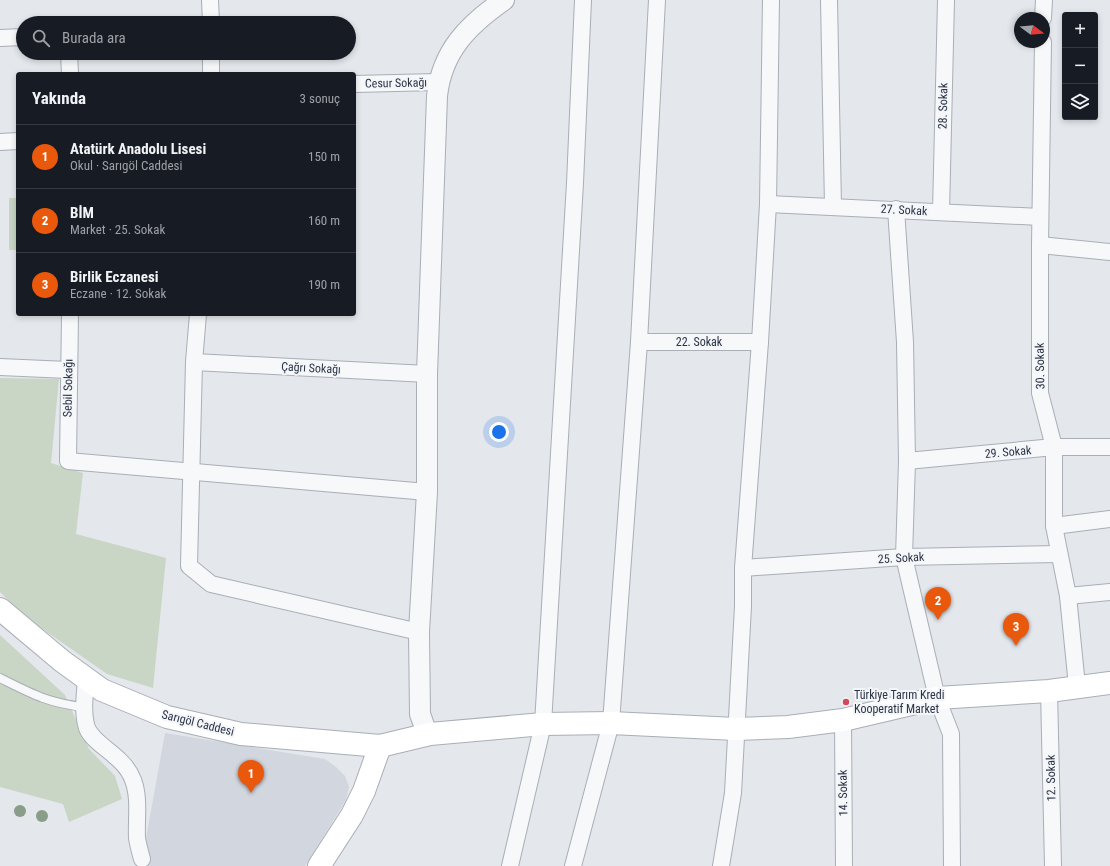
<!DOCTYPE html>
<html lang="tr">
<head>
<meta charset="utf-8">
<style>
  body { margin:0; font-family:"Roboto Condensed",sans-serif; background:#20242c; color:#f1f3f6 }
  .controls { position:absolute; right:12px; top:12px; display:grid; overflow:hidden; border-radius:4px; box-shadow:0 2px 6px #0003 }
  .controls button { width:36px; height:36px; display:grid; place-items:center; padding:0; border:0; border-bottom:1px solid #363941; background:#171b24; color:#f1f3f6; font:20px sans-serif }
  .compass { position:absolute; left:1014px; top:12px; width:36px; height:36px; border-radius:50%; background:#171b24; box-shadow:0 2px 6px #0003; rotate:106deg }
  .you { position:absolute; left:499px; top:432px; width:14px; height:14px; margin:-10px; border:3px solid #fff; border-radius:50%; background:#1a73e8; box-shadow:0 0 0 6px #1a73e833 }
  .badge { display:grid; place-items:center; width:26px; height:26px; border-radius:50%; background:#ea580c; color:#fff; font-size:13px; font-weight:700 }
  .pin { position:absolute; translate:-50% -33px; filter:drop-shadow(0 1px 2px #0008) }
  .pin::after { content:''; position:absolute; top:21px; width:14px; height:12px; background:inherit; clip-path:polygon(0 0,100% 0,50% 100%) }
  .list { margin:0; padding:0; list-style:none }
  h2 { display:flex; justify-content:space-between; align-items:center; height:52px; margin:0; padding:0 16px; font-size:17px }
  h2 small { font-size:13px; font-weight:400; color:#9ea1a6 }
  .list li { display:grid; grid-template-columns:26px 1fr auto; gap:12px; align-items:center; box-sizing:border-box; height:64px; padding:0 16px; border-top:1px solid #363941 }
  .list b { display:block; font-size:15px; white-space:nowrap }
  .list p { margin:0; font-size:13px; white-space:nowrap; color:#9ea1a6 }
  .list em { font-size:13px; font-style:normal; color:#9ea1a6 }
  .icon { flex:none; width:22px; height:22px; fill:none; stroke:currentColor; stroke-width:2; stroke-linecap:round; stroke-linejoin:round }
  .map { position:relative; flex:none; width:1110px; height:866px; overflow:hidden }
  .search { position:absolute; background:#171b24; box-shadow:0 2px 6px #0003; left:16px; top:16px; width:340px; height:44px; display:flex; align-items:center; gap:10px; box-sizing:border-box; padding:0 14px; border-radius:22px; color:#9ea1a6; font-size:15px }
  .panel { position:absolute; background:#171b24; box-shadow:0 2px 6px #0003; left:16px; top:72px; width:340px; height:244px; border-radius:4px }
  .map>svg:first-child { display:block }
  .built { fill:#d2d6de }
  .green { fill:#c9d6c5 }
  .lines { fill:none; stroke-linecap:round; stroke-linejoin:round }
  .service-casing { stroke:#a9aeb7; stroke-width:10 }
  .minor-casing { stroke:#a9aeb7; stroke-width:18 }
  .tertiary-casing { stroke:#a9aeb7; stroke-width:22 }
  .secondary-casing { stroke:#a9aeb7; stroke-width:24 }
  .service { stroke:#f7f8fa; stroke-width:8 }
  .minor { stroke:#f7f8fa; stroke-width:16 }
  .tertiary { stroke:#f7f8fa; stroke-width:20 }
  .secondary { stroke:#fff; stroke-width:22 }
  .tree { fill:#899d89 }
  .poi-dot { fill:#d1495b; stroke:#f4f6f9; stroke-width:1.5 }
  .labels { text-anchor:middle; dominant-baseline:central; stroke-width:4; stroke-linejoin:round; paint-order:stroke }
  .street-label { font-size:12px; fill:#2b3445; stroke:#f4f6f9 }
  .poi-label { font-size:12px; fill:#2b3445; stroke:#f4f6f9; text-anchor:start }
</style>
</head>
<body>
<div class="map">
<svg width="1110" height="866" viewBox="0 0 1110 866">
  <rect width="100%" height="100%" fill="#e4e7ec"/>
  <polygon class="built" points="165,733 325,759 336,767 345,776 349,787 346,800 305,866 141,866"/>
  <g class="green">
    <rect x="9" y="198" width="9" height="52"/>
    <polygon points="0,378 59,379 51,463 83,473 76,534 166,558 153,688 107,674 24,616 0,592"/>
    <polygon points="0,635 65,695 89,749 115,776 122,799 69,822 63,804 0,787"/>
  </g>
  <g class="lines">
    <g class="service-casing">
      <path id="service" d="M 0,678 C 32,694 48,703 84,707"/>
    </g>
    <g class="minor-casing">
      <g id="minor">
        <polyline points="210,0 211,23"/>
        <polyline points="829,0 833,206"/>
        <polyline points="1043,18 1044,0"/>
        <polyline points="0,38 23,37"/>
        <polyline points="1043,42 1040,245 1040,393 1054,447 1054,526 1068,596 1077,686"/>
        <polyline points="69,53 70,74"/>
        <polyline points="211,53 211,74"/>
        <polyline points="354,84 438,82"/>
        <polyline points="0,142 18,141"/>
        <polyline points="768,204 1040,217"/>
        <polyline points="896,209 905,342 907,461 904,557 937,698 951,734 952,866"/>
        <polyline points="941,212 946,0"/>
        <polyline points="1040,245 1110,252"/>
        <polyline points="70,314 68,461 427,492"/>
        <polyline points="198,314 194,362 189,566 211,584 419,632"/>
        <polyline points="639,342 760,342"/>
        <polyline points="194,362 427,374"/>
        <polyline points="0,367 68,370"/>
        <polyline points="907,461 1054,447 1110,447"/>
        <polyline points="1054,526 1110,519"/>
        <polyline points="743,568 904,557 1059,554"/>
        <polyline points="1068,596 1110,592"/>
        <path d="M 86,679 C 85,694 82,712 87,728 C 94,746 124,755 133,780 C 140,798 136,819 137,838 C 138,845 140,852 142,859"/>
        <polyline points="1049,691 1053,866"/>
        <polyline points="843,720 844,866"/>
        <polyline points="510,866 543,724 575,183 583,0"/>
        <polyline points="573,866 611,723 639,342 657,0"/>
        <polyline points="721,866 733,793 743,606 743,568 760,342 768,204 771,0"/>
      </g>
    </g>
    <g class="tertiary-casing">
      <path id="tertiary" d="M 430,734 L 426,731 L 420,714 L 419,632 L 427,492 L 427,374 L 437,96 C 442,51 468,25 504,0"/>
    </g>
    <g class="secondary-casing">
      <g id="secondary">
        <polyline points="0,609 62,661 102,690 167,717 241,734 380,746 430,734 543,724 611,723 736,729 788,727 843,720 937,698 1049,691 1110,683"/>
        <polyline points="319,866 352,815 364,791 380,746"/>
      </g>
    </g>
    <use href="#service" class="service"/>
    <use href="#minor" class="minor"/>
    <use href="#tertiary" class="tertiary"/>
    <use href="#secondary" class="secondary"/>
  </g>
  <g class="tree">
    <circle cx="20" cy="811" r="6"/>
    <circle cx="42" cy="816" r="6"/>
  </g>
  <circle class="poi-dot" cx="846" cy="702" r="4"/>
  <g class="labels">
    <g class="street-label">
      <text transform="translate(396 83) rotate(-1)">Cesur Sokağı</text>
      <text transform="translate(943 106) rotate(-89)">28. Sokak</text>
      <text transform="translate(904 210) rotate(3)">27. Sokak</text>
      <text x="699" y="342">22. Sokak</text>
      <text transform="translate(1040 366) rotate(-91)">30. Sokak</text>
      <text transform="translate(311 368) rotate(3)">Çağrı Sokağı</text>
      <text transform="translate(68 388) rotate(-89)">Sebil Sokağı</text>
      <text transform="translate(1008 452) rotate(-5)">29. Sokak</text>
      <text transform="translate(901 558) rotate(-3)">25. Sokak</text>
      <text transform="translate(198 723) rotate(14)">Sarıgöl Caddesi</text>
      <text transform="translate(1051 778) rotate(-91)">12. Sokak</text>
      <text transform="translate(843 793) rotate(-91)">14. Sokak</text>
    </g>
    <g class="poi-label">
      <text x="854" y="695">Türkiye Tarım Kredi<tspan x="854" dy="14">Kooperatif Market</tspan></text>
    </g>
  </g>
</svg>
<div class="controls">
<button>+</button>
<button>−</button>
<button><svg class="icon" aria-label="layers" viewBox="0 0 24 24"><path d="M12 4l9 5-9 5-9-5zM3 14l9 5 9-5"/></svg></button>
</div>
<svg class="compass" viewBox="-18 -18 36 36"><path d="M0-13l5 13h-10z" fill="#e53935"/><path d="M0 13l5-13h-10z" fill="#9ea1a6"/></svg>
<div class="you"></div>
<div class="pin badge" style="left:251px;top:793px">1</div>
<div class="pin badge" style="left:938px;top:620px">2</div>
<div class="pin badge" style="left:1016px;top:646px">3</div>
<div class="search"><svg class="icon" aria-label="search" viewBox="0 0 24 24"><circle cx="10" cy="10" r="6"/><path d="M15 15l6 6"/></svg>Burada ara</div>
<section class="panel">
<h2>Yakında<small>3 sonuç</small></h2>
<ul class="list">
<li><span class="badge">1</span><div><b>Atatürk Anadolu Lisesi</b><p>Okul · Sarıgöl Caddesi</p></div><em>150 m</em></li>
<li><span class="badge">2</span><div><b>BİM</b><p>Market · 25. Sokak</p></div><em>160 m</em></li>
<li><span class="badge">3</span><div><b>Birlik Eczanesi</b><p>Eczane · 12. Sokak</p></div><em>190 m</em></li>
</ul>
</section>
</div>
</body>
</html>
